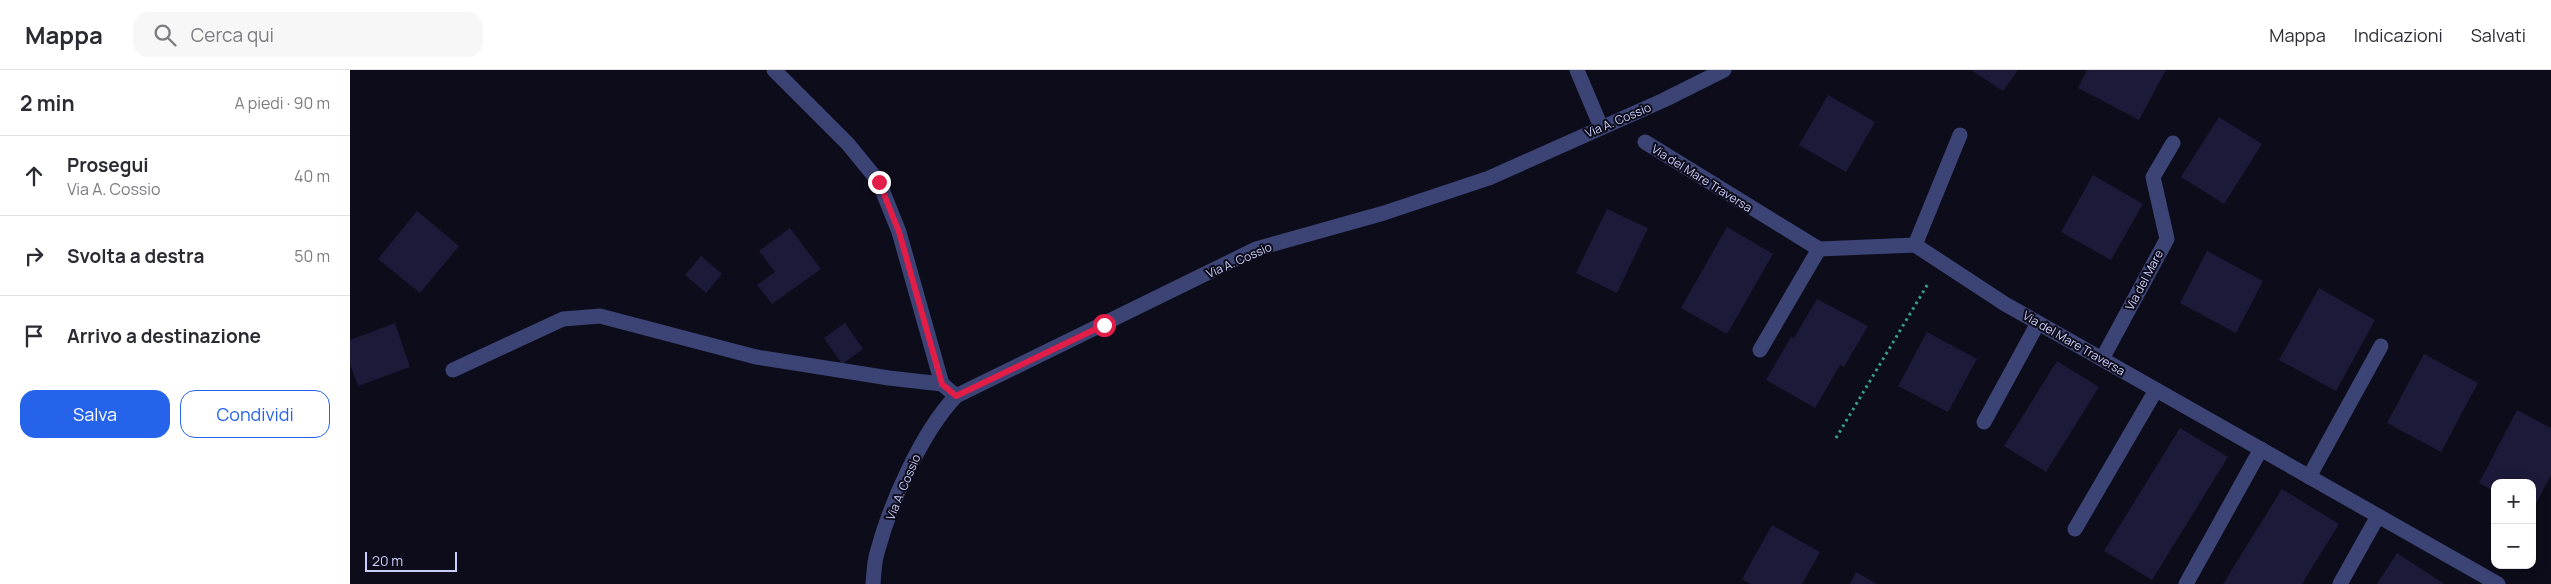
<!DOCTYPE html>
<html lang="it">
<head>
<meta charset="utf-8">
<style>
  body { margin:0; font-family:Manrope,sans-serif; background:#f7f7f7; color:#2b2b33 }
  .controls { position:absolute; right:15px; bottom:15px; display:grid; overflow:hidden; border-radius:10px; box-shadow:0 2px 12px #0003 }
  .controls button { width:45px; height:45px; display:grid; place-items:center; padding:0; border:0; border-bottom:1px solid #e1e1e2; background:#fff; color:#2b2b33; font:25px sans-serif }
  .scale { position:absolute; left:15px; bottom:12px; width:92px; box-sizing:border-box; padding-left:5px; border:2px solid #cbcdfa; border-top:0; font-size:14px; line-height:18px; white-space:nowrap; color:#cbcdfa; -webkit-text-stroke:4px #0d0c1a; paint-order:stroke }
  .stop { position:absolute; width:15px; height:15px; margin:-11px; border:4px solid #e11d48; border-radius:50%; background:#fff }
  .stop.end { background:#e11d48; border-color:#fff; box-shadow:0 1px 5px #0008 }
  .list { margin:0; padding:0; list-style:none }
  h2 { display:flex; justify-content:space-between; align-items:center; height:65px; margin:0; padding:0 20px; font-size:21px }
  h2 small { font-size:16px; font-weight:400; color:#7c7c81 }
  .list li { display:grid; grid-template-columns:32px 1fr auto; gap:15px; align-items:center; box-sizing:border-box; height:80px; padding:0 20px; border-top:1px solid #e1e1e2 }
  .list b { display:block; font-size:19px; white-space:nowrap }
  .list p { margin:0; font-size:16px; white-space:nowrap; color:#7c7c81 }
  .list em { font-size:16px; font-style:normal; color:#7c7c81 }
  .actions { display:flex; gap:10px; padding:15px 20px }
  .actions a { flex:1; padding:11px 0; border:1px solid #2563eb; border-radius:15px; text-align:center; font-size:18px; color:#2563eb }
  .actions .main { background:#2563eb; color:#fff }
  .icon { flex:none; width:28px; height:28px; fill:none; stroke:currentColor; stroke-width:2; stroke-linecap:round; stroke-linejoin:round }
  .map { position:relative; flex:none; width:2201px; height:514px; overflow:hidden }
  header { display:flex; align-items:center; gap:30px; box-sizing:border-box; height:70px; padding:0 25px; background:#fff; border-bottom:1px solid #e1e1e2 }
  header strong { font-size:24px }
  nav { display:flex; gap:28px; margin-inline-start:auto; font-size:18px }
  .search { width:350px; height:45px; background:#f7f7f7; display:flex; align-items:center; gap:12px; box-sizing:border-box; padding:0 18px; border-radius:15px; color:#7c7c81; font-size:19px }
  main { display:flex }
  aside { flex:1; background:#fff }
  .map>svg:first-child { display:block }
  .building { fill:#1c1a39 }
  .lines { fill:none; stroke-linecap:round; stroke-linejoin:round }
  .path { stroke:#38a18a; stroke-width:3; stroke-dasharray:2.5 4; stroke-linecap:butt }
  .minor { stroke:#3c4375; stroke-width:15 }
  .route { stroke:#e11d48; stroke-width:6 }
  .labels { text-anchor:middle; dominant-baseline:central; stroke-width:4; stroke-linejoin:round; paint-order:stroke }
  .street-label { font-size:12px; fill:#cbcdfa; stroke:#0d0c1a }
</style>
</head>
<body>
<header>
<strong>Mappa</strong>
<div class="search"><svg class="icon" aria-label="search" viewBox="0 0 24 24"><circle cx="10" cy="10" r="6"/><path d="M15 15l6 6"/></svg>Cerca qui</div>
<nav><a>Mappa</a><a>Indicazioni</a><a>Salvati</a></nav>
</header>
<main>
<aside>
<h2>2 min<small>A piedi · 90 m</small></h2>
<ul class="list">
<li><svg class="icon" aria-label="ahead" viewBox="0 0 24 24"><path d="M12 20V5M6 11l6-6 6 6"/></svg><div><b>Prosegui</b><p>Via A. Cossio</p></div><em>40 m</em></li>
<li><svg class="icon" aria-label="right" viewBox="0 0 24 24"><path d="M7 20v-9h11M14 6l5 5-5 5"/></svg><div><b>Svolta a destra</b></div><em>50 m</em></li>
<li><svg class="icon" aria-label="arrive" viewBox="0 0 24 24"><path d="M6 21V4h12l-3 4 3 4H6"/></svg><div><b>Arrivo a destinazione</b></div></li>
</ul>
<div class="actions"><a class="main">Salva</a><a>Condividi</a></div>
</aside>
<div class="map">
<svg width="2201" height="514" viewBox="0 0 2201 514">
  <rect width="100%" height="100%" fill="#0d0c1a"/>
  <g class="building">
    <polygon points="1621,0 1668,0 1653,21"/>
    <polygon points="1737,0 1816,0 1789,50 1728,18"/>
    <polygon points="1478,25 1525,52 1496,102 1449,75"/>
    <polygon points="1869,47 1912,74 1874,134 1831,107"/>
    <polygon points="1743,105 1793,134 1761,190 1711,162"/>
    <polygon points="1257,139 1298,158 1267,223 1226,203"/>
    <polygon points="67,141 109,176 70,223 28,189"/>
    <polygon points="1377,157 1423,184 1377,264 1331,238"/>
    <polygon points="440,158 471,199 422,234 407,215 425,202 409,181"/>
    <polygon points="1857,181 1913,211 1886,263 1830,233"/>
    <polygon points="351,186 372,204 356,223 335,205"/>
    <polygon points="1969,218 2025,250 1986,321 1929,290"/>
    <polygon points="1467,229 1518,256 1494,297 1490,295 1465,338 1416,310 1441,267 1444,268"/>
    <polygon points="45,253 60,297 8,316 0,294 0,270"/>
    <polygon points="495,253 513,279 492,294 474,268"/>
    <polygon points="1577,262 1627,289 1598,342 1548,316"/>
    <polygon points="2074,284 2128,313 2091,382 2037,353"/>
    <polygon points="1707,291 1749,317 1696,402 1654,376"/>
    <polygon points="2167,340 2201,358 2201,405 2182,441 2182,413 2145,413 2145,422 2129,413"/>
    <polygon points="1830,358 1878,387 1802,510 1754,481"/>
    <polygon points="1932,419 1989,454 1952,514 1873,514"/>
    <polygon points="1422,455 1470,482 1452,514 1401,514 1392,509"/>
    <polygon points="2047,483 2094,514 2027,514"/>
    <polygon points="1506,502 1527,514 1500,514"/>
  </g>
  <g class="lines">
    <polyline class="path" points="1486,368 1579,212"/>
    <g class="minor">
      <polyline points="424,0 498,74 529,112 549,162 592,314"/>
      <polyline points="1227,0 1251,57"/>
      <polyline points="1295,72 1469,179 1565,175 1655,234 2148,514"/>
      <polyline points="1565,175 1610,65"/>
      <polyline points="1410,280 1469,179"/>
      <polyline points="1752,289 1817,169 1803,107 1823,73"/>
      <polyline points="103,300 213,249 250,246 406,287 539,308 592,314 606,326"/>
      <polyline points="1634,352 1688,253"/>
      <polyline points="1959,407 2031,276"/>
      <polyline points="1725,459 1806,320"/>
      <path d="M 523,514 C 524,504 524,493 527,483 C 540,434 571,363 606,326 L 906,179 L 1034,143 L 1139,108 L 1314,30 L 1374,0"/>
      <polyline points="1836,514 1911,379"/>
      <polyline points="1990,514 2028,446"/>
    </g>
  </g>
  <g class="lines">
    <polyline class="route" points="529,112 549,162 592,314 606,326 754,255"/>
  </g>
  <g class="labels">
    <g class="street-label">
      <text transform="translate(1268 50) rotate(-23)">Via A. Cossio</text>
      <text transform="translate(1352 108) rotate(32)">Via del Mare Traversa</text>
      <text transform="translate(889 190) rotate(-24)">Via A. Cossio</text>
      <text transform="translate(1794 210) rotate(-62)">Via del Mare</text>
      <text transform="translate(1724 273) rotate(30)">Via del Mare Traversa</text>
      <text transform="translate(553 417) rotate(-67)">Via A. Cossio</text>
    </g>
  </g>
</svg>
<div class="controls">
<button>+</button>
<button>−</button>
</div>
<div class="scale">20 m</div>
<div class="stop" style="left:754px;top:255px"></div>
<div class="stop end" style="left:529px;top:112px"></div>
</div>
</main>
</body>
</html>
